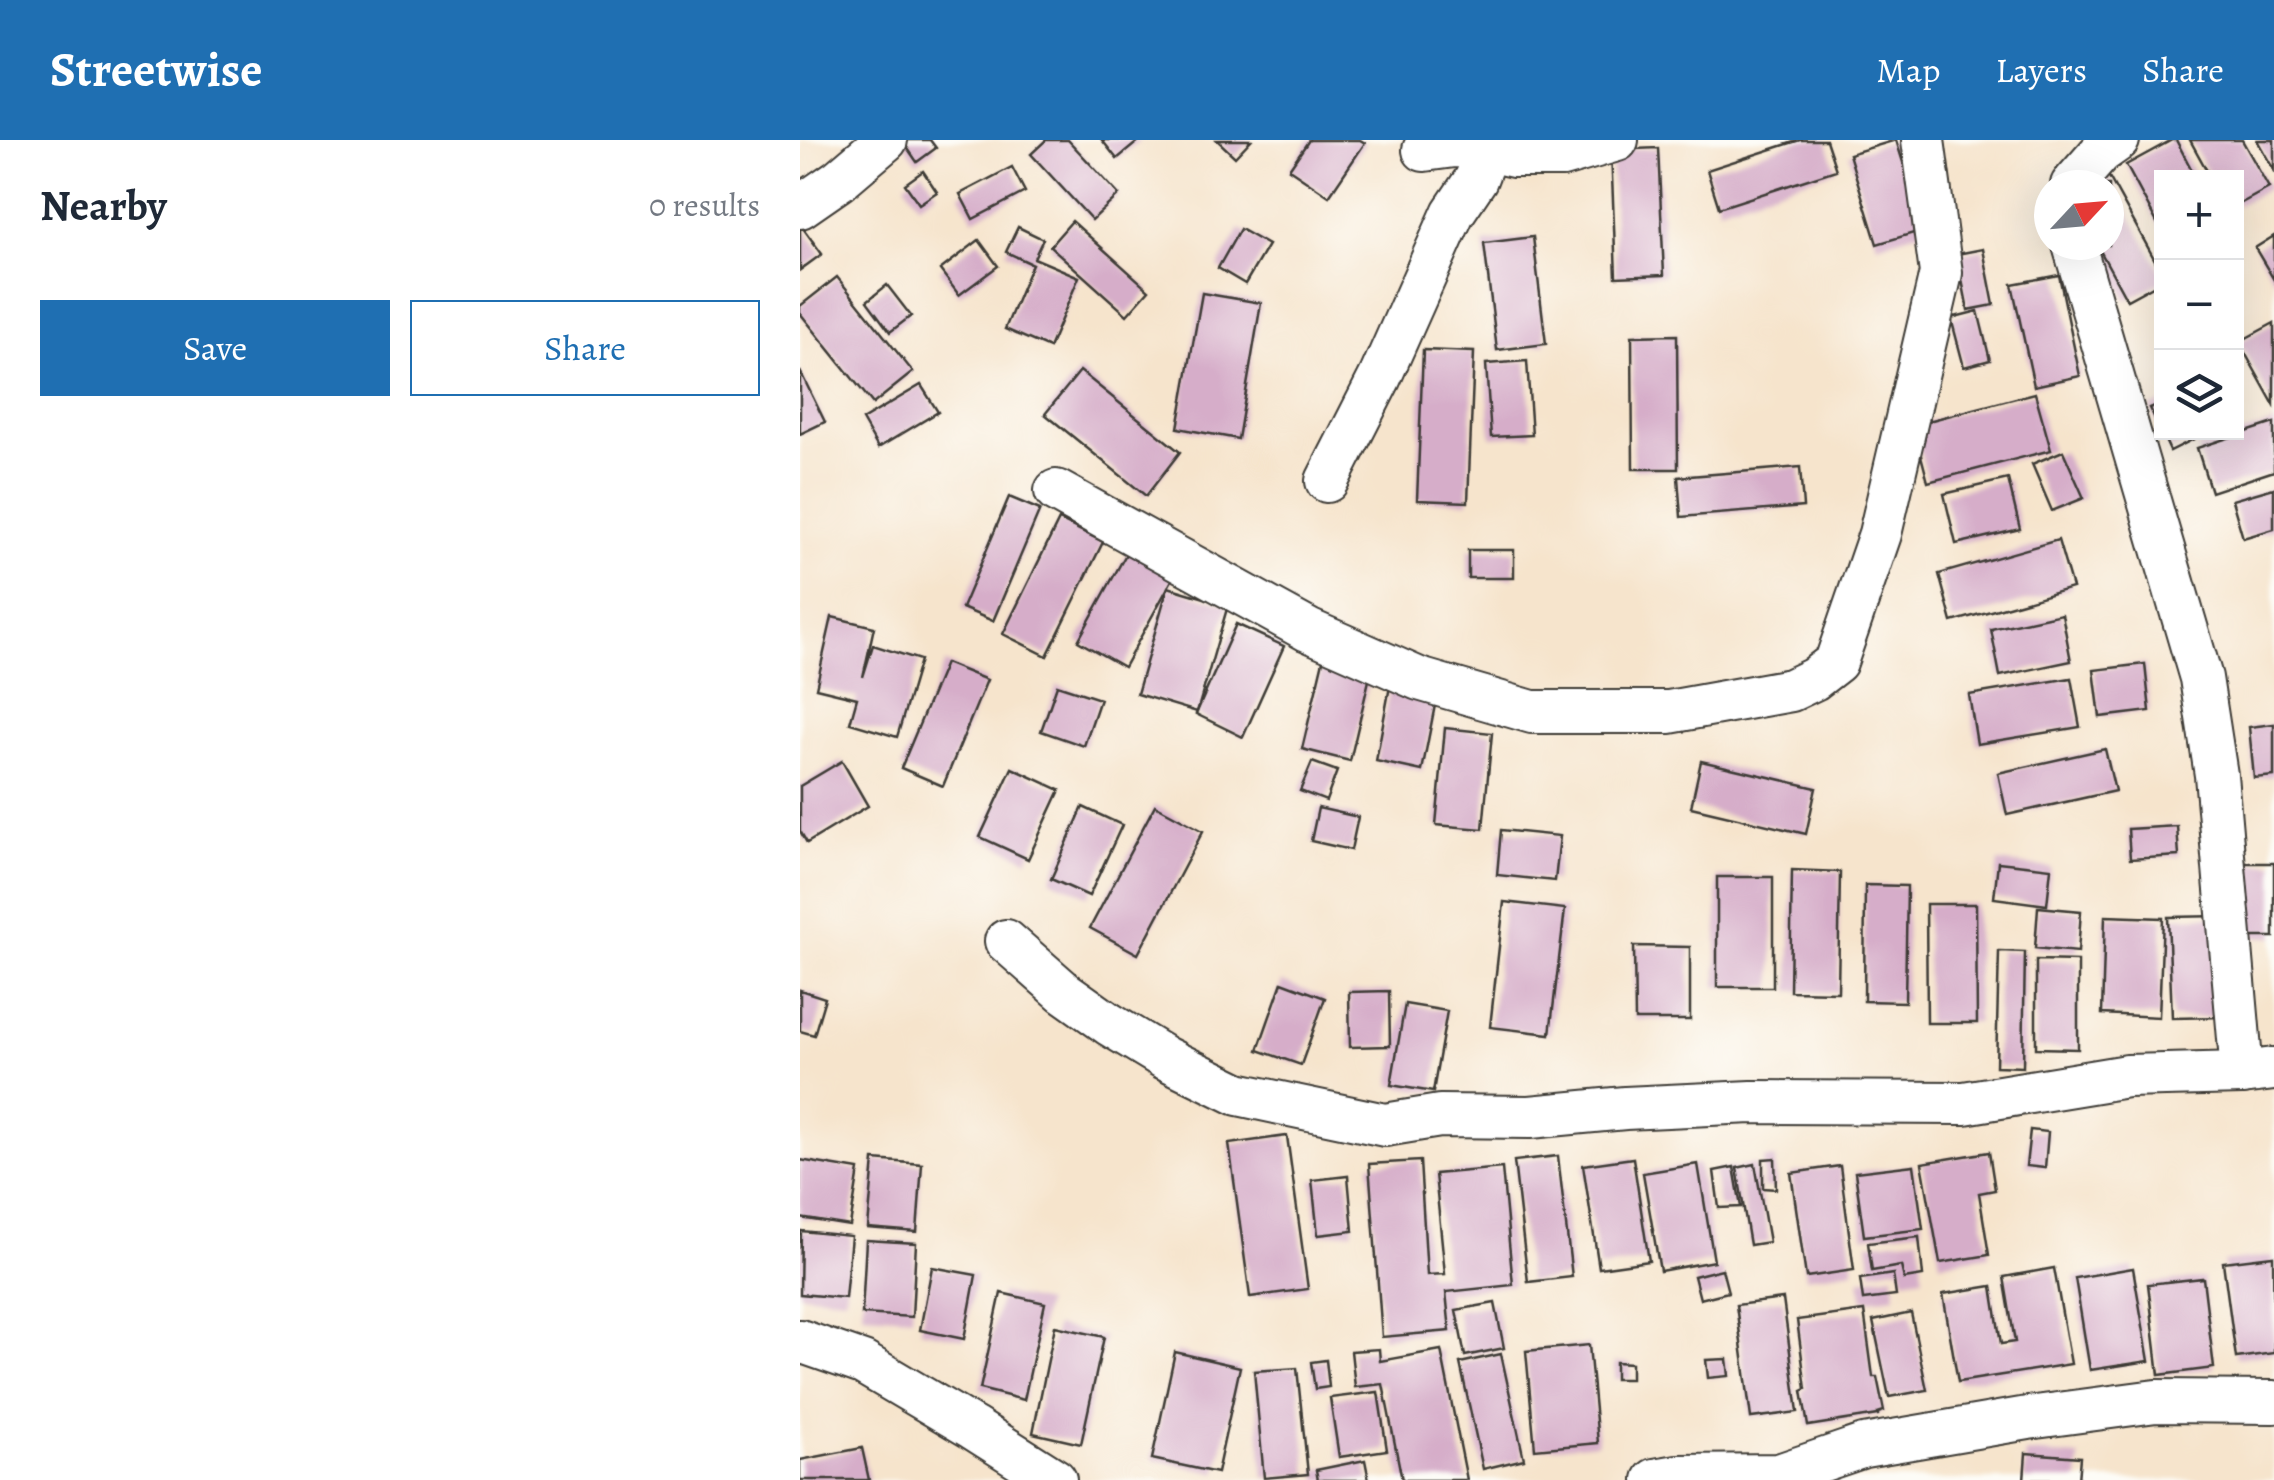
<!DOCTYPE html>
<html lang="en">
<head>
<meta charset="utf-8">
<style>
  body { margin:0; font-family:Alegreya,serif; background:#f6f6f7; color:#1f2937 }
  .controls { position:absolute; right:30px; top:30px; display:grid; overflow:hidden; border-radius:0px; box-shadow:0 10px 40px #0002 }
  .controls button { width:90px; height:90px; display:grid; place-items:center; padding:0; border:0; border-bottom:2px solid #e0e1e3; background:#fff; color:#1f2937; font:50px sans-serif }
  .compass { position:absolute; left:1234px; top:30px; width:90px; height:90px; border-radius:50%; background:#fff; box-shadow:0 10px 40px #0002; rotate:64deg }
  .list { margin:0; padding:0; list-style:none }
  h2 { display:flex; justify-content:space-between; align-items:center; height:130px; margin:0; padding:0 40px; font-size:42px }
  h2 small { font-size:32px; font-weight:400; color:#747a83 }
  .actions { display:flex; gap:20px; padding:30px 40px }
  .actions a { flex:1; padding:22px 0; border:2px solid #1f6fb2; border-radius:0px; text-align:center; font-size:35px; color:#1f6fb2 }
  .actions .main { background:#1f6fb2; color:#fff }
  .icon { flex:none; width:55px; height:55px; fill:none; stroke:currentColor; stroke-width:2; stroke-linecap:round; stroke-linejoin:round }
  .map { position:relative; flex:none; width:1474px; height:1340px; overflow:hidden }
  header { display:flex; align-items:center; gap:60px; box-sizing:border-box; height:140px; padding:0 50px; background:#1f6fb2; color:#fff }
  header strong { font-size:48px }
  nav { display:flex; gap:55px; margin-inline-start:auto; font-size:35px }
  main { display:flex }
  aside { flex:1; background:#fff }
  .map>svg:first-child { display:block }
  .building { fill:#d6adc9 }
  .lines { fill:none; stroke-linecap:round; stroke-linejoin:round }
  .minor-casing { stroke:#3d3a36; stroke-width:46 }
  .minor { stroke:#fff; stroke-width:42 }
</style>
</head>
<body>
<header>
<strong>Streetwise</strong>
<nav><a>Map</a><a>Layers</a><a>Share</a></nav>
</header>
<main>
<aside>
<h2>Nearby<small>0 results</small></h2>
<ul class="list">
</ul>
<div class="actions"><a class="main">Save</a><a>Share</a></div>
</aside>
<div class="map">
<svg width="1474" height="1340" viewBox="0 0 1474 1340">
  <rect width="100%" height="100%" fill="#fdfcf7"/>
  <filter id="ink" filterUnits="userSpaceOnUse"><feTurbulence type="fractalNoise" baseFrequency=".01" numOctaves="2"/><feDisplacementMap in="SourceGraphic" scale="20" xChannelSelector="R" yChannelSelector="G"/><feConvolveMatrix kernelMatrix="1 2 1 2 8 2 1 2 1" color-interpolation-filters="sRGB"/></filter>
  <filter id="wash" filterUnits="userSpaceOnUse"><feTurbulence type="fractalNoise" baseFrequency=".0048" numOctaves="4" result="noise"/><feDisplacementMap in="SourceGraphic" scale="40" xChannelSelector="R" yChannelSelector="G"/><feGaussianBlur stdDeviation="2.25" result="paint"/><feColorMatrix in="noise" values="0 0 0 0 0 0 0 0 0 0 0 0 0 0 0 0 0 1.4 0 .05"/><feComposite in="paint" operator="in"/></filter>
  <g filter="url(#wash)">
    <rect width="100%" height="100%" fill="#f6e4cc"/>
    <g id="blocks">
      <g class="building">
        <polygon points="108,0 130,0 136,8 117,22 104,3"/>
        <polygon points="246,0 268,0 319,55 292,80 231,14"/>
        <polygon points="302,0 340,0 317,19"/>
        <polygon points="417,0 451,0 435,17"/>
        <polygon points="509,0 560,0 565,3 529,56 489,29"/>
        <polygon points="1000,0 1026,0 1036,30 919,68 907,30"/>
        <polygon points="1096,0 1124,90 1077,104 1049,14"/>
        <polygon points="1372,0 1376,0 1396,38 1362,38 1362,92 1326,25"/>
        <polygon points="1390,0 1442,0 1469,48 1436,66 1436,38 1411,38"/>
        <polygon points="1457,0 1474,0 1474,30"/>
        <polygon points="858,8 864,135 816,137 811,10"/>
        <polygon points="212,27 225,52 173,79 160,54"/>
        <polygon points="123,31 137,52 119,64 105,44"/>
        <polygon points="1308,35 1362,133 1362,141 1327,160 1297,105 1309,105 1309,45 1290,45"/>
        <polygon points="272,81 349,150 327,175 250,106"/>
        <polygon points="0,84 22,114 0,130"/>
        <polygon points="218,87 243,99 234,118 279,137 249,208 205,189 232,124 206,112"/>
        <polygon points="440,89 468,105 445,144 418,128"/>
        <polygon points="1474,96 1474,140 1455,108"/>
        <polygon points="733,97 746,204 697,210 684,103"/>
        <polygon points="179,100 198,126 159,155 140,130"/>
        <polygon points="1183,109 1194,165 1168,170 1157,114"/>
        <polygon points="1259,135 1280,236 1234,246 1212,144"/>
        <polygon points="37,137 113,232 73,264 0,173 0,166"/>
        <polygon points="87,145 111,176 90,192 67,161"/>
        <polygon points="402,153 461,163 438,299 378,288"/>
        <polygon points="1178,171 1190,220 1164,227 1151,178"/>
        <polygon points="1474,183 1474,265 1439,202"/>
        <polygon points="877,195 878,329 833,329 832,196"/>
        <polygon points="623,210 674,212 668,362 617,360"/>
        <polygon points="727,221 732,295 691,297 686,224"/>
        <polygon points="0,231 25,282 0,294"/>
        <polygon points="280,231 380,312 346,356 245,274"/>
        <polygon points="121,245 138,272 78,308 62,280"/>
        <polygon points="1235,253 1251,310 1128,342 1113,285"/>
        <polygon points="1362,263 1362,292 1408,292 1370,311 1350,268"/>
        <polygon points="1474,283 1474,331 1411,352 1397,308"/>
        <polygon points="1263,311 1284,358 1252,371 1232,324"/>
        <polygon points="1000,327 1003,367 881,377 878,337"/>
        <polygon points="1208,339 1220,389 1156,404 1144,354"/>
        <polygon points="1474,348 1474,389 1443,398 1432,360"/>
        <polygon points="209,357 240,370 193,481 162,468"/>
        <polygon points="259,380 303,402 247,516 203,494"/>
        <polygon points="1258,400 1272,448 1152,482 1139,434"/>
        <polygon points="331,405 377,431 324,527 278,501"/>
        <rect x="668" y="410" width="46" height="28"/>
        <polygon points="368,447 428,465 397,572 337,554"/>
        <polygon points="1262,474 1271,521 1200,536 1191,489"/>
        <polygon points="32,477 74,487 63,537 73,505 120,520 97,597 50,583 57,558 16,548"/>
        <polygon points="436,484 484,506 443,597 396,574"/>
        <polygon points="525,512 573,523 550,621 502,609"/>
        <polygon points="145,523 187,540 143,646 101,628"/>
        <polygon points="1345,524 1350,571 1300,577 1294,530"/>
        <polygon points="1271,538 1280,587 1177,604 1169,555"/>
        <polygon points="257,545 300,559 284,606 241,591"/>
        <polygon points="590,546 637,555 622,631 576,621"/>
        <polygon points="1474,584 1474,636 1454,638 1449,587"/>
        <polygon points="645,588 692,593 683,689 636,685"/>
        <polygon points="1305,609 1315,651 1207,675 1198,633"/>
        <polygon points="42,621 68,666 7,703 0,691 0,646"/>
        <polygon points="901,621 1016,648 1006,694 891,667"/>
        <polygon points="512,622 537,631 526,661 500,651"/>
        <polygon points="212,628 260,650 228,719 180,697"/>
        <polygon points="355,665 403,691 338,814 290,788"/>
        <polygon points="283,667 322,685 289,756 251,739"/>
        <polygon points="518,668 558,677 551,710 511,701"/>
        <polygon points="1377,686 1379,716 1330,719 1328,689"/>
        <polygon points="701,690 760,696 755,741 697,735"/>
        <polygon points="1198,722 1251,728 1247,765 1194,758"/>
        <polygon points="1433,723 1474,723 1474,797 1434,797"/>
        <polygon points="992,730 1040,732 1038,852 990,851"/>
        <rect x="917" y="737" width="56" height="110"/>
        <polygon points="1065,745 1107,746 1105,862 1064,861"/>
        <polygon points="704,762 765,769 750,894 690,887"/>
        <polygon points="1126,764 1176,764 1177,883 1127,883"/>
        <polygon points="1238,767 1281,771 1278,812 1235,808"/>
        <polygon points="1305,776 1363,778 1359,877 1302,874"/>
        <polygon points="1423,776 1426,877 1372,878 1368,777"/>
        <polygon points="834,806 890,807 890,880 835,880"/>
        <polygon points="1199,811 1225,812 1223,927 1196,926"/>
        <polygon points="1236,820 1278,821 1278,909 1236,908"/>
        <polygon points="482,842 525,858 501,925 458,910"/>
        <polygon points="0,850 25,858 14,895 0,891"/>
        <polygon points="589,851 590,906 550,907 549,852"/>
        <polygon points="605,864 647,871 633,952 591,945"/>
        <polygon points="1230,990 1248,992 1245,1028 1226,1026"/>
        <polygon points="487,996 508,1149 450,1157 429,1004"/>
        <polygon points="1189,1012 1195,1050 1179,1053 1189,1115 1140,1123 1122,1023"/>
        <polygon points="758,1016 772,1137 728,1142 714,1021"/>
        <polygon points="833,1018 849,1121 799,1128 783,1025"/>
        <polygon points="975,1018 976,1049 963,1048 963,1019"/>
        <polygon points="0,1020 59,1030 50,1086 0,1078"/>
        <polygon points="74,1020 122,1024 117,1092 68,1088"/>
        <polygon points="620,1021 627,1135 645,1134 635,1034 702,1028 713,1145 646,1152 650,1191 582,1197 569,1024"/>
        <polygon points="898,1024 914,1121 860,1131 843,1033"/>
        <polygon points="955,1024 969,1102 950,1105 937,1028"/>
        <polygon points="1114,1025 1123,1089 1064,1096 1055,1032"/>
        <polygon points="1040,1026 1054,1130 1006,1137 991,1033"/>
        <polygon points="934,1027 941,1067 919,1068 914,1031"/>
        <polygon points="548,1036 553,1091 518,1095 512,1040"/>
        <polygon points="1,1091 51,1096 45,1158 0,1154"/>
        <polygon points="1119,1097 1123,1136 1104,1139 1101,1126 1072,1131 1068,1103"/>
        <polygon points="66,1100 116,1103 112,1177 62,1174"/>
        <polygon points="1473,1116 1474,1213 1436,1218 1423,1122"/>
        <polygon points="132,1127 176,1135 164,1199 120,1190"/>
        <polygon points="1254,1128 1271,1224 1158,1242 1143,1154 1192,1146 1201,1204 1215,1202 1204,1137"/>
        <polygon points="1333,1128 1349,1221 1290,1230 1275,1138"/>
        <polygon points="922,1129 928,1152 900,1159 894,1136"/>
        <polygon points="1093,1134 1096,1156 1063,1160 1060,1139"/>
        <polygon points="1403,1138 1414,1228 1359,1235 1348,1144"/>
        <polygon points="201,1153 245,1163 224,1260 180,1249"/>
        <polygon points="983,1159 998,1272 951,1278 936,1165"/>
        <polygon points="695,1163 704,1208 665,1216 656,1170"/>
        <polygon points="1064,1171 1073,1237 1077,1237 1084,1271 1078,1273 1078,1275 1008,1286 1002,1251 1006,1249 997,1180"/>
        <polygon points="1111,1173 1127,1250 1089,1257 1073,1181"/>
        <polygon points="255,1186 304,1197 281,1304 233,1293"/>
        <polygon points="789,1205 798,1303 735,1309 726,1211"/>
        <polygon points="579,1209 580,1221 641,1210 667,1340 602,1340 583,1244 555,1247 551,1211"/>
        <polygon points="375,1212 440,1227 417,1333 352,1319"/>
        <polygon points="701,1214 724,1319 683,1329 660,1223"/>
        <polygon points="927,1219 929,1236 908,1238 906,1220"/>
        <polygon points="526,1220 529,1247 515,1249 511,1222"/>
        <polygon points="815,1222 831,1223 831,1239 815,1239"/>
        <polygon points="497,1228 508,1334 464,1338 454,1231"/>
        <polygon points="578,1252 587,1310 539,1317 530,1258"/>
        <polygon points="62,1308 69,1340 0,1340 0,1320"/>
        <polygon points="1226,1313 1280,1317 1278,1340 1224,1340"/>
        <polygon points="565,1320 569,1340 518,1340 516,1330"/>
      </g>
    </g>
  </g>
  <g filter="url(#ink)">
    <use href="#blocks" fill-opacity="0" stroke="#3d3a36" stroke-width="2.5"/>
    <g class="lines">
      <g class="minor-casing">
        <g id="minor">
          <polyline points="624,10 654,6 674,7 714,16 762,16 817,0"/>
          <polyline points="1272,45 1301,12 1318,0"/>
          <polyline points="0,67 39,40 86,0"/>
          <polyline points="1274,105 1401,538 1416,635 1442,933"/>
          <polyline points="527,341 580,237 653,73 676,39 687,10"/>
          <polyline points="256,351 508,490 619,539 732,572 869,572 991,550 1014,539 1036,522 1080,394 1141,133 1123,0"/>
          <polyline points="206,801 264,852 309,884 365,918 438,954 585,985 640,976 730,977 825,968 952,962 1164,963 1327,936 1442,933 1474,929"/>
          <polyline points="0,1201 63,1223 173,1288 255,1340"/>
          <polyline points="855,1340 878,1336 979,1335 1064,1306 1228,1278 1356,1261 1474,1262"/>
        </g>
      </g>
      <use href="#minor" class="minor"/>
    </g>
  </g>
</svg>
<div class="controls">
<button>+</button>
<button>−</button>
<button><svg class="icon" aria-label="layers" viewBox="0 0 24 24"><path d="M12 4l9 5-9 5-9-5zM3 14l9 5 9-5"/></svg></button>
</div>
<svg class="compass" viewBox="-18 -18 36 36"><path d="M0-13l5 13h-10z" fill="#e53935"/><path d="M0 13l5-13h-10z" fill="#747a83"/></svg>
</div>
</main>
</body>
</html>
